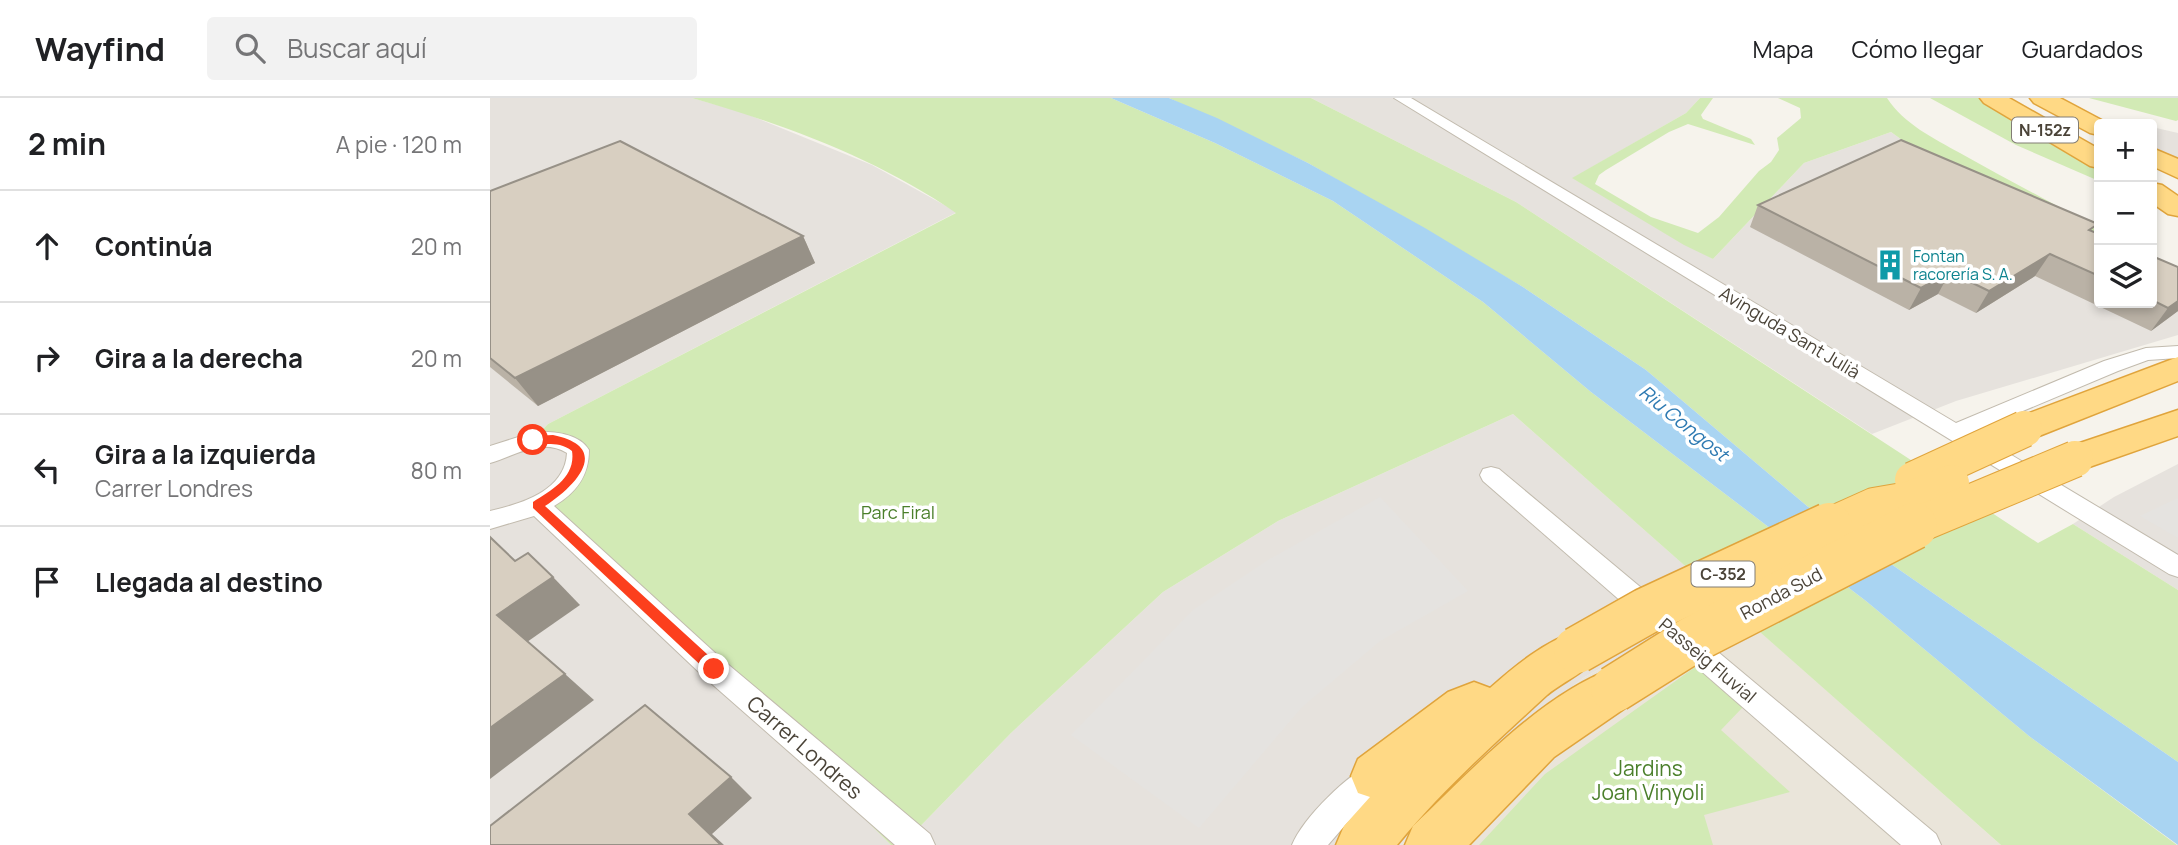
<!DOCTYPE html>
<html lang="es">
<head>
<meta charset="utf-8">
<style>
  body { margin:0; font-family:Manrope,sans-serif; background:#f2f2f2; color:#202124 }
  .controls { position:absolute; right:21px; top:21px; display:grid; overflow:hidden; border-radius:7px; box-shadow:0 4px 10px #0003 }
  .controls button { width:63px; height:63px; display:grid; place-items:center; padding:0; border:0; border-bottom:2px solid #e0e0e0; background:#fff; color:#202124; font:35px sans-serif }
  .stop { position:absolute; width:21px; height:21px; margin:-16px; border:5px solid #fc3f1d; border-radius:50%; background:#fff }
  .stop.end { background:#fc3f1d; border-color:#fff; box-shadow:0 2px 7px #0008 }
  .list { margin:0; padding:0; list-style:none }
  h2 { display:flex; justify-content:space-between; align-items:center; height:91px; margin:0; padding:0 28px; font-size:30px }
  h2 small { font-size:23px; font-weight:400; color:#757577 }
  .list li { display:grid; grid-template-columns:46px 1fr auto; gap:21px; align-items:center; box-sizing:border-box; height:112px; padding:0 28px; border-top:2px solid #e0e0e0 }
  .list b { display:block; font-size:26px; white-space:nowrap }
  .list p { margin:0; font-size:23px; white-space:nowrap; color:#757577 }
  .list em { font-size:23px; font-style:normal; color:#757577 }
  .icon { flex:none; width:38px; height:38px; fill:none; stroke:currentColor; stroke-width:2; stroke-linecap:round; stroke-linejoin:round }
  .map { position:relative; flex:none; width:1688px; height:747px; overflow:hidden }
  header { display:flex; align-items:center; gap:42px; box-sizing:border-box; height:98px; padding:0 35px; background:#fff; border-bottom:2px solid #e0e0e0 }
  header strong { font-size:33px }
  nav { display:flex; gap:38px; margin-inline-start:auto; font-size:24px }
  .search { width:490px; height:63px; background:#f2f2f2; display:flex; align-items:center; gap:18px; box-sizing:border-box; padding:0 24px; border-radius:7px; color:#757577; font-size:26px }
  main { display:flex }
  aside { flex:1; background:#fff }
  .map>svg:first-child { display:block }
  .residential { fill:#eae5da }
  .industrial { fill:#e6e2dd }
  .green { fill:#d2eab5 }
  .parking { fill:#e5e3e0 }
  .water { fill:#a9d4f2 }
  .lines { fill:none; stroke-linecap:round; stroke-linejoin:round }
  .minor-casing { stroke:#c2bbae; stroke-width:2 }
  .trunk-casing { stroke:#e0a43c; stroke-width:3 }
  .minor { fill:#fff; fill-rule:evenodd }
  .trunk { fill:#ffd985; fill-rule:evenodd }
  .trunk-bridge-far1-casing { stroke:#e0a43c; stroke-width:38; stroke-linecap:butt }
  .trunk-bridge-casing { stroke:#e0a43c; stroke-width:49; stroke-linecap:butt }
  .trunk-bridge-far1 { stroke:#ffd985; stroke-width:36 }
  .trunk-bridge { stroke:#ffd985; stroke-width:46 }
  .wall { fill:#bab2a6 }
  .shaded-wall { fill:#979187 }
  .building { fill:#d8cfc1; stroke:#979187; stroke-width:2 }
  .route { fill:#fc3f1d }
  .labels { text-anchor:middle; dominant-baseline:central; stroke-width:7; stroke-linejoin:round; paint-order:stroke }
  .shield { fill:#fff; stroke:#817c74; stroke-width:2 }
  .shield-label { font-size:16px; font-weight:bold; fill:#4b4439 }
  .far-culture-label { font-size:16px; fill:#0d838f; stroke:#fff; text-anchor:start }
  .street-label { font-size:18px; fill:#4b4439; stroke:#fff }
  .park-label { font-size:18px; fill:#4a7f2a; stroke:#fff }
  .water-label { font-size:19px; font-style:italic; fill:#2e7ab2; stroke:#fff }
  .near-street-label { font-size:21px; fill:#4b4439; stroke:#fff }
  .near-park-label { font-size:21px; fill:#4a7f2a; stroke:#fff }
</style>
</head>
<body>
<header>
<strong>Wayfind</strong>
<div class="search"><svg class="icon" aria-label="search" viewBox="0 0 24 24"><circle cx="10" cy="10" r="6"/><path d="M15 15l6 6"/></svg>Buscar aquí</div>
<nav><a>Mapa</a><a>Cómo llegar</a><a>Guardados</a></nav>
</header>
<main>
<aside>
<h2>2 min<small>A pie · 120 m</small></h2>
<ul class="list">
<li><svg class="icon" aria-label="ahead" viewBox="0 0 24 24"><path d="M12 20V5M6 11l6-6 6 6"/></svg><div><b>Continúa</b></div><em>20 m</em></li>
<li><svg class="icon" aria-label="right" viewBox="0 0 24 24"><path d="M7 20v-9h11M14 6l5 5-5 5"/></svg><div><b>Gira a la derecha</b></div><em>20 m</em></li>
<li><svg class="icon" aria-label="left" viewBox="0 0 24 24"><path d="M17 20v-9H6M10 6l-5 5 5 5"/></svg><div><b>Gira a la izquierda</b><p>Carrer Londres</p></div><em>80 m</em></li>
<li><svg class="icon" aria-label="arrive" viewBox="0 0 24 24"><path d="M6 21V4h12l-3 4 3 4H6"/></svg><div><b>Llegada al destino</b></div></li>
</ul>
</aside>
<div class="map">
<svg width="1688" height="747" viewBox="0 0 1688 747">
  <rect width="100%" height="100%" fill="#f6f3ec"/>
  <polygon class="residential" points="1235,503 1511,747 910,747 966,680 1093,580"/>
  <g class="industrial">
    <polygon points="0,0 202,0 252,14 382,67 467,114 58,326 43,342 78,344 224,571 401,747 0,747"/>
    <polygon points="821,0 1210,0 1196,15 1083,80 1223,161 1314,65 1401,34 1459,76 1609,205 1662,205 1688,182 1688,237 1466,303 1382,336 1026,104"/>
    <polygon points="1662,29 1688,35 1688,72 1662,58"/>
    <polygon points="1023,316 1235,503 1093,580 966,680 910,747 412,747 521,635 673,494 788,423"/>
    <polygon points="1688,366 1688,492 1583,426 1624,399"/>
  </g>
  <g class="green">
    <path d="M 202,0 L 621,0 L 725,45 L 843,103 L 993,204 L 1101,294 L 1376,503 L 1539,638 L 1687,747 L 1511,747 L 1023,316 L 788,423 L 673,494 L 521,635 L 412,747 L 401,747 L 224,571 L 47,407 L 70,392 L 88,352 L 43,342 L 58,326 L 466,115 C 388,61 293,26 202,0 Z"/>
    <polygon points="679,0 821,0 1026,104 1548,445 1583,426 1688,492 1688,664 1317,408 1156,272 1033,189 818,65"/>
    <path d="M 1210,0 L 1223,0 L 1211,17 L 1213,21 L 1261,41 L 1265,47 L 1198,26 L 1179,34 L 1116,72 L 1109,77 L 1105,86 L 1161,119 L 1208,135 L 1229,119 L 1269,73 L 1281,64 L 1289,52 L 1287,40 L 1311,20 L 1310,10 L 1288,0 L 1397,0 C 1414,26 1443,40 1470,55 C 1516,81 1563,105 1609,131 L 1609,146 L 1459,76 L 1401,34 L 1314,65 L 1223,161 L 1194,147 L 1082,80 L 1196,15 Z"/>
    <polygon points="1440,0 1490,0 1609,72 1609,83 1526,47"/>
    <polygon points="1599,0 1688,0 1688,22 1686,23"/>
    <polygon points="1208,567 1253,609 1231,632 1300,694 1214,717 1223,747 989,747 1055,676"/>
  </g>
  <g class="parking">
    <polygon points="890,399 978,493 890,543 812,609 709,730 581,637 703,512 778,462"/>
    <polygon points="1688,400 1688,440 1650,418"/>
  </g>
  <polygon class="water" points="621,0 679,0 727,20 818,65 935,130 1033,189 1156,272 1317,408 1688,664 1688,747 1539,638 1376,503 1101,294 993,204 843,103 725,45"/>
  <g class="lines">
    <g class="minor-casing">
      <g id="minor">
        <polygon points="904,0 921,0 1466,325 1614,263 1656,250 1688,248 1688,260 1658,262 1628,273 1483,334 1688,457 1688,479 1679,476"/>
        <path d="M 44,334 C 62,333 89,335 99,352 C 99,378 86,395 64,408 L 234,563 L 440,736 L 445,747 L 405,747 L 214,579 L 44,418 L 0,431 L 0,413 C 31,406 75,393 77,355 C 51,339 25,358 0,365 L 0,348 Z"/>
        <polygon points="1001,369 1009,371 1446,736 1451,747 1411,747 993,383 990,377 993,371"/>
        <path d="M 886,664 L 897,668 L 901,678 L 897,688 L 857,725 L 838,747 L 802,747 C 813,720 859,674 886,664 Z"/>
      </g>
    </g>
    <g class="trunk-casing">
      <g id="trunk">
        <polygon points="1490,0 1519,0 1609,51 1609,70 1600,68 1494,5"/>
        <polygon points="1540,0 1570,0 1619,26 1609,26 1609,37 1600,35 1544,5"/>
        <polygon points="1662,50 1688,61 1688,80 1662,68"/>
        <polygon points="1662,85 1672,87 1688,98 1688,118 1678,116 1662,105"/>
        <polygon points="1688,259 1688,283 1534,344 1521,340 1516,331 1521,322"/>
        <polygon points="1688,312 1688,338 1585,374 1572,371 1566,361 1572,351"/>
        <path d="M 1087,533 L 1103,538 L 1110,552 C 1099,575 1076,581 1057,597 C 1005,645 952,692 907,747 L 846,747 L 854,728 L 880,699 L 868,695 L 861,678 L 868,661 L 958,594 L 984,584 L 1000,590 C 1026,567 1054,544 1087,533 Z"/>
        <path d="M 1124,570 L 1141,576 L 1148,591 L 1141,606 L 1064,659 L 979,747 L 915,747 L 923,728 C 980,674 1050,597 1124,570 Z"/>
      </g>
    </g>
    <use href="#minor" class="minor"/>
    <use href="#trunk" class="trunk"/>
    <g class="trunk-bridge-far1-casing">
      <g id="trunk-bridge-far1">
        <polyline points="1423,382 1534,331"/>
        <polyline points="1335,430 1384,408 1419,402 1461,385"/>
        <polyline points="1420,430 1585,361"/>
      </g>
    </g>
    <g class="trunk-bridge-casing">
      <g id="trunk-bridge">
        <polyline points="1087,552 1156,513 1339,428"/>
        <polyline points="1124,591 1202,542 1424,428"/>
      </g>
    </g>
    <use href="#trunk-bridge-far1" class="trunk-bridge-far1"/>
    <use href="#trunk-bridge" class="trunk-bridge"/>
  </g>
  <g class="wall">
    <polygon points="0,93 313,138 325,165 48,308 0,269"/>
    <polygon points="1268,107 1603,133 1609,136 1609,205 1662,205 1662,158 1688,213 1661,233 1545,178 1486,215 1448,196 1419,212 1260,129"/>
  </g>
  <g class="shaded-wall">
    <polygon points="313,138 325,165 48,308 25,280"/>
    <polygon points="1560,156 1545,178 1486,215 1499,193"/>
    <polygon points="1460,174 1448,196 1419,212 1431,190"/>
    <polygon points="1688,203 1688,213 1661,233 1678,210"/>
    <polygon points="63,479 90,507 37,544 7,517"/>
    <polygon points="75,576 104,602 0,681 0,630"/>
    <polygon points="241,679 262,700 222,736 234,747 231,747 199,716"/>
  </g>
  <g class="building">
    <polygon points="1411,42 1608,126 1599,132 1609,136 1609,178 1560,156 1499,193 1460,174 1431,190 1268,107"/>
    <polygon points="130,43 313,138 25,280 0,260 0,93"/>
    <polygon points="1662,158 1688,169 1688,203 1678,210 1662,202"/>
    <polygon points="0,439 25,463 38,455 63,479 7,517 75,576 0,630"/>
    <polygon points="155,607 241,679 199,716 231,747 0,747 0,728"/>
  </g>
  <path class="route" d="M 63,337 C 122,349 87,387 55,408 L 229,567 L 229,575 L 219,575 L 43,410 L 43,404 C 62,392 86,379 82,353 C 66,340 49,351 37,342 L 43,338 Z"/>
  <defs>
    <g id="building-bare" transform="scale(2.415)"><path d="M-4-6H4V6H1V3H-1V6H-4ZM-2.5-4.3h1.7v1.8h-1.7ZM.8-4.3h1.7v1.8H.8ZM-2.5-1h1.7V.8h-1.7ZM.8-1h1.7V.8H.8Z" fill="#0f9aa8" stroke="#fff" stroke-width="2.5" paint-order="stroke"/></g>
  </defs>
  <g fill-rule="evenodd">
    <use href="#building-bare" x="1400" y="167"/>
  </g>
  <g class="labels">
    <g class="shield">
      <rect x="1522" y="19.5" width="66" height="25" rx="5"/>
      <rect x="1201.5" y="463.5" width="63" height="25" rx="5"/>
    </g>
    <g class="shield-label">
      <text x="1555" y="32">N-152z</text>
      <text x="1233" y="476">C-352</text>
    </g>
    <g class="far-culture-label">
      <text x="1423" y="158">Fontan<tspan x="1423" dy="18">racorería S. A.</tspan></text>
    </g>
    <g class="street-label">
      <text transform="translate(1300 234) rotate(31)">Avinguda Sant Julià</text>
      <text transform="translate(1291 495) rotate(-28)">Ronda Sud</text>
      <text transform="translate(1218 562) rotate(40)">Passeig Fluvial</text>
    </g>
    <g class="park-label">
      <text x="408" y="414">Parc Firal</text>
    </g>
    <g class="water-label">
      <text transform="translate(1194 325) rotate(39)">Riu Congost</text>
    </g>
    <g class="near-street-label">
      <text transform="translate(315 649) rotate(41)">Carrer Londres</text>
    </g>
    <g class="near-park-label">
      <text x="1158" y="670">Jardins<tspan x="1158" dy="24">Joan Vinyoli</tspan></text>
    </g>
  </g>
</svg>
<div class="controls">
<button>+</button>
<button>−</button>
<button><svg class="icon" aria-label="layers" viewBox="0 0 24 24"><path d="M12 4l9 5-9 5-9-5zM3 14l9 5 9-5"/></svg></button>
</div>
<div class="stop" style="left:43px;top:342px"></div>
<div class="stop end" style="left:224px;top:571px"></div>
</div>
</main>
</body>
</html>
